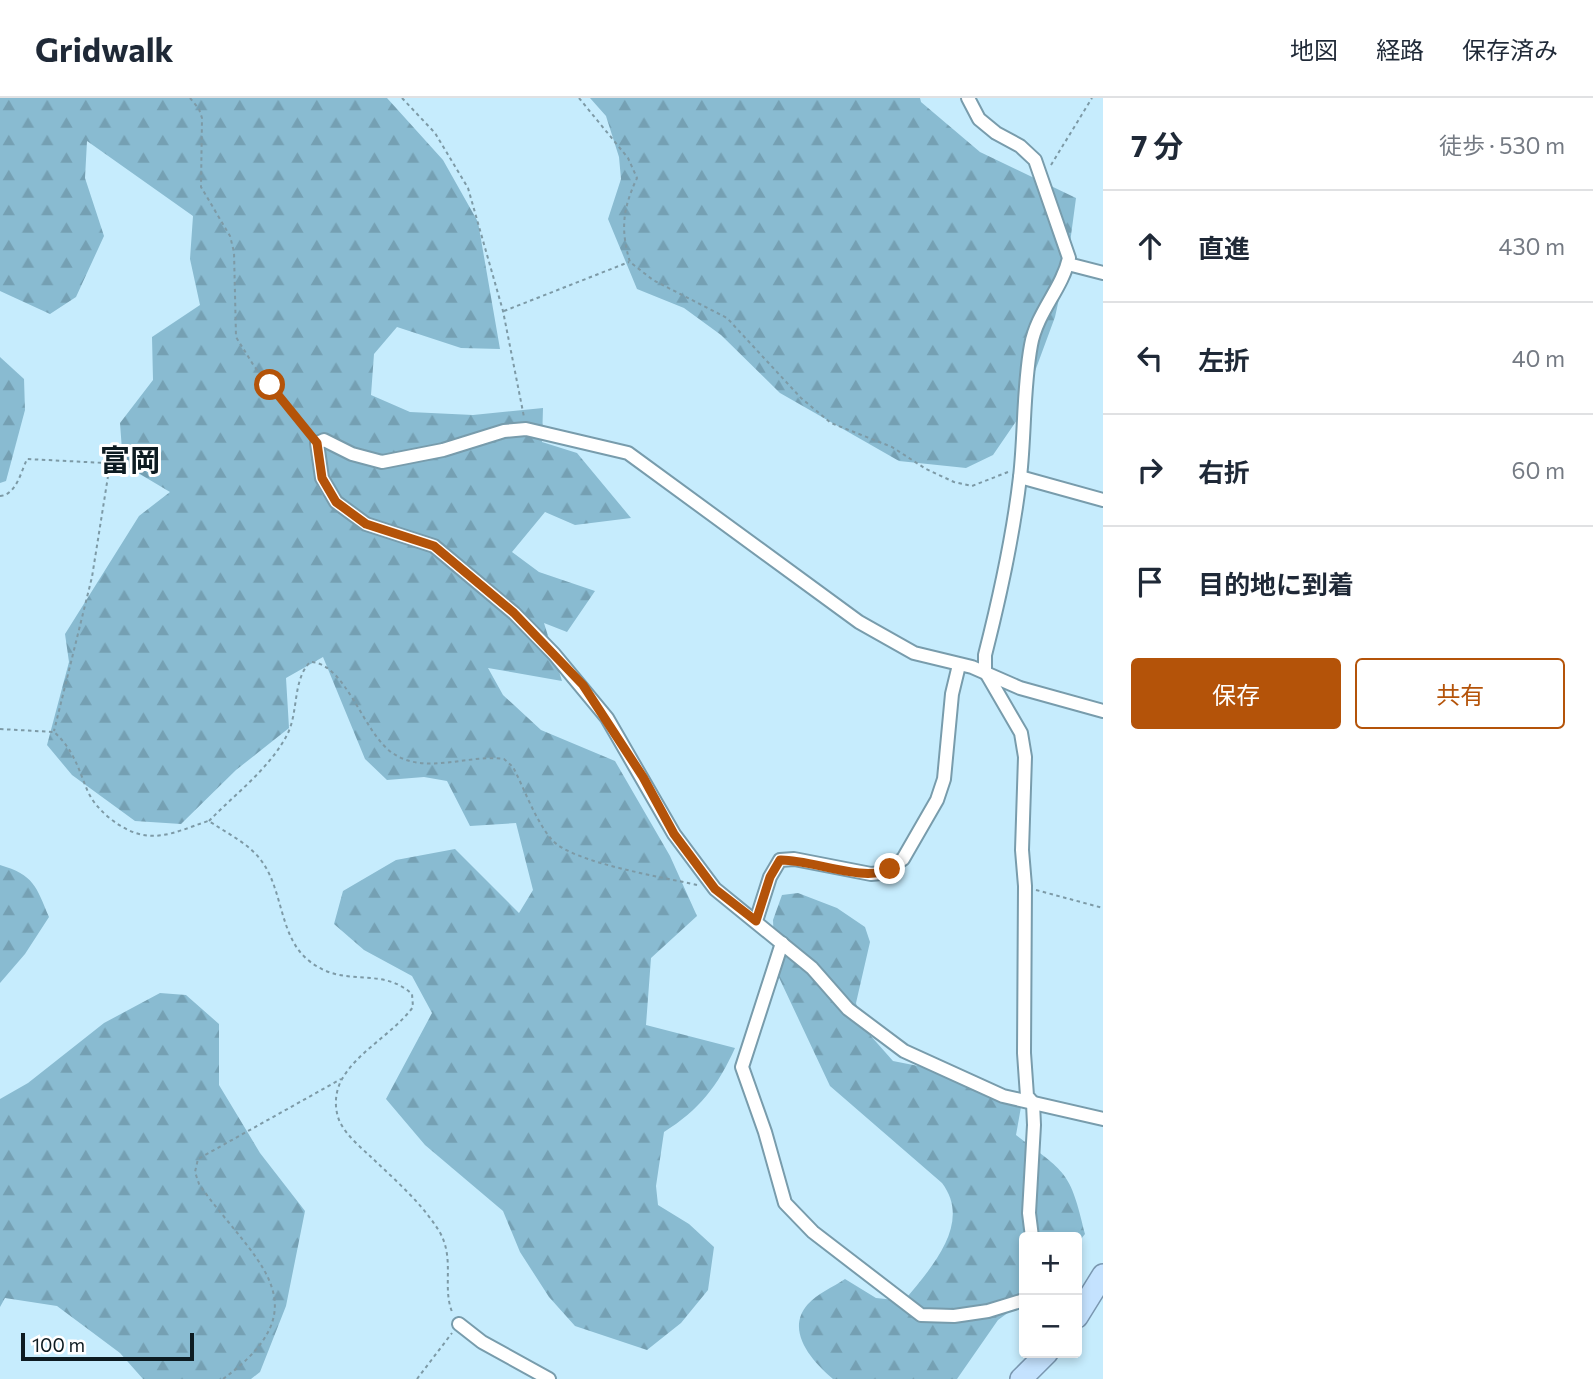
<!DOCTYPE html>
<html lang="ja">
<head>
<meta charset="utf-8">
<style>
  body { margin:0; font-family:Commissioner,"Noto Sans JP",sans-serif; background:#f6f6f7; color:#1f2937 }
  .controls { position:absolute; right:21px; bottom:21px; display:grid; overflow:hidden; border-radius:7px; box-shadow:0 4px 10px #0003 }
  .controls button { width:63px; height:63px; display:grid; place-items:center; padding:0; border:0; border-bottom:2px solid #e0e1e3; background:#fff; color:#1f2937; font:35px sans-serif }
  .scale { position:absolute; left:21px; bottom:18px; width:173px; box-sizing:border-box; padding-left:7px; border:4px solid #0d1b21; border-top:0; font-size:19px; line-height:24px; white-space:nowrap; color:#0d1b21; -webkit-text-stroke:5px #fff; paint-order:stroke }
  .stop { position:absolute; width:21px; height:21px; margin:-16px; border:5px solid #b45309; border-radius:50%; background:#fff }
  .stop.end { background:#b45309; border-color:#fff; box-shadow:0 2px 7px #0008 }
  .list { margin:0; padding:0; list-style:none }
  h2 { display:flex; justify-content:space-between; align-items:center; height:91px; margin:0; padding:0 28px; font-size:30px }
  h2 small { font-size:23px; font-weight:400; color:#747a83 }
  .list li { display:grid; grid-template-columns:46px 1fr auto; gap:21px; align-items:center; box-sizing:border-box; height:112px; padding:0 28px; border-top:2px solid #e0e1e3 }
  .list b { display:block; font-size:26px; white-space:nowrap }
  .list em { font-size:23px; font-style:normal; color:#747a83 }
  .actions { display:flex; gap:14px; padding:21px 28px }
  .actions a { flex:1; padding:16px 0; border:2px solid #b45309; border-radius:7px; text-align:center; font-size:24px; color:#b45309 }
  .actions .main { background:#b45309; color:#fff }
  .icon { flex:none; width:38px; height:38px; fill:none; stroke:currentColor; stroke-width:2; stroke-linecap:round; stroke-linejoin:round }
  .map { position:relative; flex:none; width:1103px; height:1281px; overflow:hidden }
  header { display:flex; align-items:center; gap:42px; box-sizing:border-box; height:98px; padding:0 35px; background:#fff; border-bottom:2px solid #e0e1e3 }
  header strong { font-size:33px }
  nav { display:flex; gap:38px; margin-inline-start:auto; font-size:24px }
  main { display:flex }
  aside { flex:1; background:#fff }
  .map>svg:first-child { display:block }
  .forest { fill:url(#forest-firs) }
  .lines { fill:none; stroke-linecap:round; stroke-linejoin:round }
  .minor-casing { stroke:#789cac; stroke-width:16 }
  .trunk-casing { stroke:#7a97b0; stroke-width:24 }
  .path { stroke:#7d9aa6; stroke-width:2; stroke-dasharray:3.5 3.5; stroke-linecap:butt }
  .minor { stroke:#fff; stroke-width:12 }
  .trunk { stroke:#c4e2fe; stroke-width:21 }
  .route { stroke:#b45309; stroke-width:9 }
  .labels { text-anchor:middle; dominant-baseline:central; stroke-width:6; stroke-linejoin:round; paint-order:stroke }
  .quarter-label { font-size:30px; font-weight:bold; fill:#0d1b21; stroke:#fff }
</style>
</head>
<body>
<header>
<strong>Gridwalk</strong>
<nav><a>地図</a><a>経路</a><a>保存済み</a></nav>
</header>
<main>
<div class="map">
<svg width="1103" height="1281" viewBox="0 0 1103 1281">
  <defs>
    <pattern id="forest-firs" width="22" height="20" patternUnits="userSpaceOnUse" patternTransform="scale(1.75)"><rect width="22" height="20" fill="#89bbd1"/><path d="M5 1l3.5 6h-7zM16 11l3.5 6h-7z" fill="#75a0b3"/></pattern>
  </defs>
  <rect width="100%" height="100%" fill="#c6ecfd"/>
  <g class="forest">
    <path d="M 0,0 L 387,0 L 443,62 L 478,124 L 500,251 L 461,250 L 397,229 L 374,256 L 371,297 L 410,314 L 473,317 L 543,310 L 542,344 L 577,355 L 631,420 L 575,427 L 545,414 L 512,454 L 539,474 L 595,493 L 567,534 L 544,525 L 562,583 L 488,570 L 503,597 L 541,632 L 615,663 L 670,758 L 697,818 L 651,860 L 646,927 L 735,950 C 718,988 699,1012 664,1034 L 656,1088 L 658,1107 L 689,1126 L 714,1149 L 708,1192 L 681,1225 L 647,1252 L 575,1228 L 549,1199 L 520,1154 L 503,1113 L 425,1047 L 386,1001 L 432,915 L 412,878 L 364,852 L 334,826 L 343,793 L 396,762 L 455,751 L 519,815 L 533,792 L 516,725 L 470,728 L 447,683 L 424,679 L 387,682 L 365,661 L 323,559 L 286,580 L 289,630 L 236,672 L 181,726 L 135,723 L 72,677 L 47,647 L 69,564 L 65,536 L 139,418 L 170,394 L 123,366 L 120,325 L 153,282 L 152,239 L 200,207 L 190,161 L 193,118 L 87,43 L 85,80 L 104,138 L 76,199 L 50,216 L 0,193 Z"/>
    <polygon points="590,0 920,0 921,4 980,54 1076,100 1068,160 1055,219 1017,322 993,357 966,370 899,363 780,295 721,237 684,210 637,191 608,121 621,81 619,59 606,18"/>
    <polygon points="0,259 24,281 25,312 6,383 0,385"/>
    <path d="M 0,767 C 34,777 36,788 49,819 L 25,856 L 0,885 Z"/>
    <path d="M 798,795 L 837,810 L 865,829 L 870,844 L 856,905 L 862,928 L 893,963 L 984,981 L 1021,1009 L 1016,1037 C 1066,1075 1070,1072 1085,1136 L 1077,1146 L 1077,1139 L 1024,1139 L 1024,1203 L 998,1222 L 957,1281 L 833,1281 C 813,1264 784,1233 808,1206 C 817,1196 833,1189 845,1181 L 876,1200 L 904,1203 C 930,1171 973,1126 942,1085 L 830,988 L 775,871 L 773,822 L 782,797 Z"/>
    <polygon points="160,895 186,897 219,926 219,987 260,1055 305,1113 286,1208 260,1274 251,1281 143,1281 120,1255 57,1208 5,1200 0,1209 0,1001 28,985 104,925"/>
  </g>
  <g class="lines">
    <g class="minor-casing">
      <g id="minor">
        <path d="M 968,0 L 979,21 L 996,35 L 1020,48 L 1035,62 L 1069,160 C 1062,191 1037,214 1031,247 C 1023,290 1025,336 1020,379 C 1013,440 1000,498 985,557 L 985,573 L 1021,635 L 1025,659 L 1022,752 L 1025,788 L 1024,955 L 1027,998 L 1033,1005 L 1034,1027 L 1029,1115 L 1032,1139"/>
        <polyline points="1068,166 1103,175"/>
        <polyline points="1020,379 1103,402"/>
        <polyline points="1103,613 1020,590 972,569 914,555 859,524 628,355 526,331 504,333 443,352 382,364 352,356 324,342 317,345 322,380 336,404 366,426 434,448 514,515 554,556 607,620 674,736 715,791 812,870 848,911 904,953 1003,998 1103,1021"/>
        <polyline points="756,823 770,779 780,762 794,761 871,776 881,775 903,761 937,702 944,681 952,596 959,567"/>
        <polyline points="782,845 742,969 765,1034 785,1105 813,1134 921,1217 954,1218 988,1213 1024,1202"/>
        <polyline points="459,1226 482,1244 549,1281"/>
      </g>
    </g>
    <g class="trunk-casing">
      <g id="trunk">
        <polyline points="1077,1219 1103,1177"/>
        <polyline points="1021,1281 1047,1255"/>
      </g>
    </g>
    <g class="path">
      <polyline points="190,0 199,11 202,20 201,89 230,138 234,154 236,239 254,268 309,335"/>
      <polyline points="402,0 435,35 468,90 503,213 524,319"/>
      <path d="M 579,0 L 628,60 L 637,80 C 623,110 620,131 630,164 L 653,182 L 727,220 L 801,300 L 831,325 L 892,349 L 926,371 L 954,384 L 972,388 L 1008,374"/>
      <polyline points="1051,67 1092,0"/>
      <polyline points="504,213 629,164"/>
      <path d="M 0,398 C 16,397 21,374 27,361 L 105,365 L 109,372 L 92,479 L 54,633"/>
      <path d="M 0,631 L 54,634 C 74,652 78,670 88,694 C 94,706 102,714 112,722 C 148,749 170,736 208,723 L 212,725 C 230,737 251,747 263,765 C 283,794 280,839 308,862 C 344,892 380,867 412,896 L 413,909 C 393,936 359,952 342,981 C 335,994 334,1008 339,1022 C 345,1036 359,1048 370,1058 C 394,1081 422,1105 439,1133 C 456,1161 441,1190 453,1216"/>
      <path d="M 209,723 C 235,696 269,671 287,637 C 299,614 292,583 310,564 C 346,564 364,638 394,656 C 426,677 468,656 504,661 L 513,669 C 525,692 535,722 552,742 C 573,765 663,779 697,787"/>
      <polyline points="1036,792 1103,810"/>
      <path d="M 223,1281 C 327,1205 251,1161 199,1086 L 195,1074 L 198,1061 L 341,981"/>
      <polyline points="417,1281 452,1235"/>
    </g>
    <use href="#minor" class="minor"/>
    <use href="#trunk" class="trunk"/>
  </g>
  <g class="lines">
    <path class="route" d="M 270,287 L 317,345 L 322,380 L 336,404 L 366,426 L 434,448 L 514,515 L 583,587 L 643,679 L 674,736 L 715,791 L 756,823 L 770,779 L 780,762 C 811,761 863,785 890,771"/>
  </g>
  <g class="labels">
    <g class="quarter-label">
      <text x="130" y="360">富岡</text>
    </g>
  </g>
</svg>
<div class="controls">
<button>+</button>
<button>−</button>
</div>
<div class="scale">100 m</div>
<div class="stop" style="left:270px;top:287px"></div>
<div class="stop end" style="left:890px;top:771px"></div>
</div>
<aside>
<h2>7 分<small>徒歩 · 530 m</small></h2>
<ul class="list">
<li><svg class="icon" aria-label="ahead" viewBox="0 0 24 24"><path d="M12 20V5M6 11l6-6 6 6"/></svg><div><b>直進</b></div><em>430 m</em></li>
<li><svg class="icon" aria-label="left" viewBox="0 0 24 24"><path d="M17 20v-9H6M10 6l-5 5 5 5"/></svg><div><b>左折</b></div><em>40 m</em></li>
<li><svg class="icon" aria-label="right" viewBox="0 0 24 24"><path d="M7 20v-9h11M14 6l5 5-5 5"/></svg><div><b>右折</b></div><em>60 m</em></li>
<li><svg class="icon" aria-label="arrive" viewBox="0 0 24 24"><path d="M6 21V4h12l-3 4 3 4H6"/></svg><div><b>目的地に到着</b></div></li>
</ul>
<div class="actions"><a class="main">保存</a><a>共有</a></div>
</aside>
</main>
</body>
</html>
